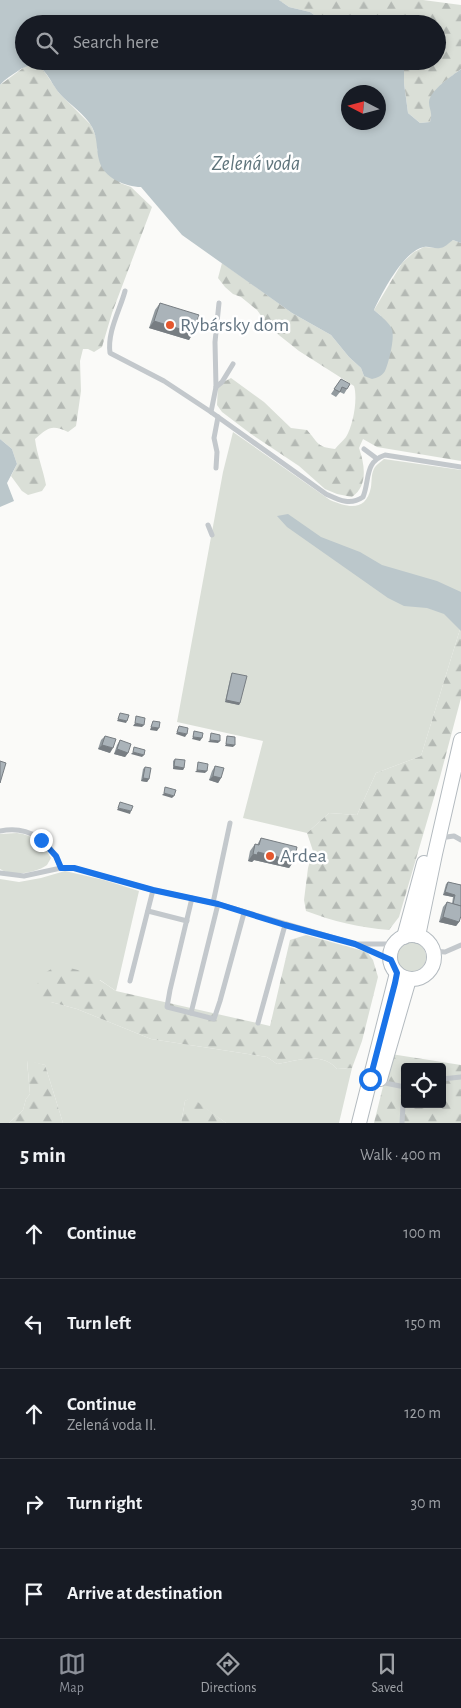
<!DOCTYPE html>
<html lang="en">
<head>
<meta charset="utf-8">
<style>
  body { margin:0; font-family:"Alegreya Sans",sans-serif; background:#20242c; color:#f1f3f6 }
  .controls { position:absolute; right:15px; bottom:15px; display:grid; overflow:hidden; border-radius:5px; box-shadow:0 2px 8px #0003 }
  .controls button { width:45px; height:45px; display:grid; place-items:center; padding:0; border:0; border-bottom:1px solid #363941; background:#171b24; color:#f1f3f6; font:25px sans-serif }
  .compass { position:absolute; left:341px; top:85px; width:45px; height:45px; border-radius:50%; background:#171b24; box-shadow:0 2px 8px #0003; rotate:276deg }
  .stop { position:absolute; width:15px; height:15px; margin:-11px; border:4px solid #1a73e8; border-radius:50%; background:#fff }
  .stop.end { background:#1a73e8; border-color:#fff; box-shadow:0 1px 5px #0008 }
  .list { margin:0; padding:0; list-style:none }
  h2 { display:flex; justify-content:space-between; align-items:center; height:65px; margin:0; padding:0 20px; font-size:21px }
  h2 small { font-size:16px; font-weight:400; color:#9ea1a6 }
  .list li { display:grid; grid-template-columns:32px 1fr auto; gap:15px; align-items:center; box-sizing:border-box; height:90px; padding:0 20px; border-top:1px solid #363941 }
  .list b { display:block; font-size:19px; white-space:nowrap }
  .list p { margin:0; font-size:16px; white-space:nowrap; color:#9ea1a6 }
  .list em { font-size:16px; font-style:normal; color:#9ea1a6 }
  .icon { flex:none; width:28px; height:28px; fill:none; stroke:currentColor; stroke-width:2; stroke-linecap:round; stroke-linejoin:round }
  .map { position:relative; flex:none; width:461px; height:1123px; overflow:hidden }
  .search { position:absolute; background:#171b24; box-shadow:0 2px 8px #0003; left:15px; right:15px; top:15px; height:55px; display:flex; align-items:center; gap:12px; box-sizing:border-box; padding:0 18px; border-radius:28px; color:#9ea1a6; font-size:19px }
  .sheet { height:515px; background:#171b24 }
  nav { display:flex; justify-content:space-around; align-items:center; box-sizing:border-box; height:70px; border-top:1px solid #363941; background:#171b24; font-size:14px; color:#9ea1a6 }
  nav a { display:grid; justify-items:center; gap:2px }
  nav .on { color:#8c9099 }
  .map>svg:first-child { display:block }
  .green { fill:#dadfd7 }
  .forest { fill:url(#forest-firs); fill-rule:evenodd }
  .water { fill:#bbc7cb; fill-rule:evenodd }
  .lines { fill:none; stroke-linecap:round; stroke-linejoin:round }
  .secondary-casing { stroke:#b3babf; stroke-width:16 }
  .lane { stroke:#c3c8cc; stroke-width:5 }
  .secondary { stroke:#fff; stroke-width:14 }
  .wall { fill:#929a9f }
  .shaded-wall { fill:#777d82 }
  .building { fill:#aab3b9; stroke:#777d82 }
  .route { stroke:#1a73e8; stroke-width:6 }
  .poi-dot { fill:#e4572e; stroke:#fff; stroke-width:2 }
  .labels { text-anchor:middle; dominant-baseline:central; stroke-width:5; stroke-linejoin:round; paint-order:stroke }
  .poi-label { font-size:20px; fill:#657683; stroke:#fff; text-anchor:start }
  .water-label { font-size:21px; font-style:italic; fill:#60757c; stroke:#fff }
</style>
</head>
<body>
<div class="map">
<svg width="461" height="1123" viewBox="0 0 461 1123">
  <defs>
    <pattern id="forest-firs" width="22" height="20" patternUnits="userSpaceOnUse" patternTransform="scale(1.25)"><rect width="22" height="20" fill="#dadfd7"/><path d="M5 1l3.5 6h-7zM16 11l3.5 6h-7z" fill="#b4b9b4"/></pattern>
  </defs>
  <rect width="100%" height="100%" fill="#fafaf8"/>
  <g class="green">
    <path d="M 233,432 L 330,500 C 347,507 366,513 371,487 C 372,480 371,473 375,467 C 377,464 381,462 384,459 L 461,470 L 461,626 L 421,756 L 376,773 L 357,815 L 329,813 L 307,833 L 243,818 L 263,741 L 177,722 L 223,472 Z"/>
    <path d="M 17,833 C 34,835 43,843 51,858 L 47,865 C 36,873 12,877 0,869 L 0,834 Z"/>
    <path d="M 65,871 L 104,880 L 139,891 L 116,991 L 100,980 L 51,1002 L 77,1009 L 151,1039 L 267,1057 L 277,1064 C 297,1061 322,1051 337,1069 L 352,1068 L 339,1123 L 226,1123 L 191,1098 L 185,1101 L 181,1123 L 63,1123 L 45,1065 L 27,1061 L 30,1094 L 26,1099 L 23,1110 L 9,1123 L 0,1123 L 0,879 L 19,882 L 41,878 Z"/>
    <circle cx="411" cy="957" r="15"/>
  </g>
  <g class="forest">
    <polygon points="279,0 423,0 461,5 461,69 444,82 429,102 432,113 430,122 420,123 408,113 404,83 404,61 437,61 437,24 327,24 310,12 289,7"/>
    <path d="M 27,65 L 37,65 L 44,71 L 59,93 L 91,125 L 97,139 L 97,150 L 120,183 L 131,187 L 152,207 L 112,313 L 102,347 L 94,352 L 88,349 L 83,349 L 80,361 L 81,391 L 76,426 L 68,432 C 51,424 48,428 35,439 C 37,455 43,469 46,485 L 42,491 L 28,495 L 22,491 L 11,476 L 17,464 L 12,449 L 0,439 L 0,85 Z"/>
    <path d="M 453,240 L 461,243 L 461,461 L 377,447 L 363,439 L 359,448 C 365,465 368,486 352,497 L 337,494 L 325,489 L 299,466 L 251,434 L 222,412 L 217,405 L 218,385 L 231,378 L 264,402 L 291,428 L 307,430 C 318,442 316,447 335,449 C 338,445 343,441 346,437 C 353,426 358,399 354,386 L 299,351 L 270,328 L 257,310 L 241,297 L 233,294 L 225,287 L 218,278 L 222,263 L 292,313 L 331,335 L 349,357 L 361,368 L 364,376 L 381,316 L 374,310 L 402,263 L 414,252 L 424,247 L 440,248 Z"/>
    <path d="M 461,626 L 461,698 L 440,777 L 399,917 L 389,930 C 361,928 332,921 306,911 L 304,900 L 308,868 L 313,851 L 307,833 L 329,813 L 357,815 L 376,773 L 421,756 Z"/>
    <path d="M 306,935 L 367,952 L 373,960 L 378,977 L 362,1041 L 352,1068 L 337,1069 C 322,1051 297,1061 277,1064 L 267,1057 L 151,1039 L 77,1009 L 51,1002 L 41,996 L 37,987 L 39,977 C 44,974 51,968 57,967 C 79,966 99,979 116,991 L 270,1026 L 290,940 Z"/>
    <path d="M 391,1054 L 461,1065 L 461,1123 L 374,1123 ZM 405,1067 L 442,1067 L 442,1104 L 405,1104 Z"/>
    <polygon points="27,1060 45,1065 63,1123 9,1123 23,1110 26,1099 30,1094"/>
    <polygon points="191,1097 226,1123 181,1123 185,1101"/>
  </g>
  <g class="water">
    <path d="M 0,0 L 279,0 L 289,7 L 310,12 L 327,24 L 24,24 L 24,61 L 404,61 L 404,83 L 408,113 L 420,123 L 430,122 C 433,111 429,110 429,102 C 430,90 452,76 461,69 L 461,243 L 453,240 C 449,243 444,248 440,248 C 435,249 429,246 424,247 C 404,250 382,293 374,310 C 380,315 387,321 391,327 C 396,335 389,362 385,371 C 382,376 377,378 372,379 L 364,376 L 361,368 L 349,357 L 331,335 L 292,313 L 182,235 L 141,187 C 126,187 103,178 99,160 C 96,149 98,138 92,127 C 85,114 70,105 60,94 C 47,79 43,54 18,71 C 12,75 5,79 0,85 ZM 378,92 L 378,122 L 348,122 L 348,92 Z"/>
    <polygon points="0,439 12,449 17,464 7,483 14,501 0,507"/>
    <polygon points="288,514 321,537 360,552 382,565 437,581 461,592 461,631 444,614 427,608 404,606 388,598 287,527 277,516"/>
  </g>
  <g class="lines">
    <g class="secondary-casing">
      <g id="secondary">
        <circle cx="412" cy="957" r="22"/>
        <polyline points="418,936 435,854 461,740"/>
        <polyline points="404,937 424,863"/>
        <polyline points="380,1079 409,979"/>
        <polyline points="359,1123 397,973"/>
      </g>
    </g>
    <g class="lane">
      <path d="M 125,291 C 120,310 107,332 110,353 L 164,381 L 211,412"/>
      <path d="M 219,303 L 215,342 L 216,387 L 211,412 L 326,494 C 339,500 350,506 363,497 C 370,480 364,462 385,455 L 461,467"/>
      <polyline points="216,387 222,382 233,364"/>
      <polyline points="364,449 376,458"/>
      <polyline points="216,468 217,452 214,438 218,417"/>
      <polyline points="208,525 212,535"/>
      <path d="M 0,831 C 29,825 51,841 61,868"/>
      <polyline points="439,838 454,836 461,840"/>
      <polyline points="0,873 24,876 61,868 74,868 153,890 218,904 355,944 391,960"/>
      <polyline points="192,898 170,990 167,1007 191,1013 218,904"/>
      <polyline points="213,903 230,823"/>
      <polyline points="148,911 187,921"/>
      <polyline points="358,944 395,944"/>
      <polyline points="433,951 445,952 461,945"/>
      <polyline points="130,981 153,890"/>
      <polyline points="191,1013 214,1019 220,1001 244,913"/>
      <polyline points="258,1023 285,925"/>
      <polyline points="442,1079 461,1077"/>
      <polyline points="380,1082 405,1087"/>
      <polyline points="402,1123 404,1087"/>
    </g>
    <use href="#secondary" class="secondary"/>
  </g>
  <g class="wall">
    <polygon points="160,303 193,333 189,340 149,328 155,310"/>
    <polygon points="341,379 347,389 344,394 340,392 336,397 331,394"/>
    <polygon points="232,673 240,703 239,705 225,702 231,675"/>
    <polygon points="105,736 110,753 98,749 101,740"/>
    <polygon points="120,740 128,753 125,757 114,754 117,745"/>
    <polygon points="175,759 184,768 183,770 173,769 173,761"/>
    <polygon points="215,766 221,778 218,783 209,780 212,771"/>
    <polygon points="145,767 149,779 147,782 141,781 143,769"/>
    <polygon points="261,838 294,861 289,868 254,860 252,862 248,861 250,851 255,844 257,845"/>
    <polygon points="448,882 461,885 459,922 456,926 439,922 443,907 447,902 452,904 453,897 443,895 446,884"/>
  </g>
  <g class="shaded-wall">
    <polygon points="154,321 193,333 189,340 149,328"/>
    <polygon points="226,700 240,703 239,705 225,702"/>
    <polygon points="118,719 127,721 126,723 117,721"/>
    <polygon points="135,723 144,725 142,727 133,726"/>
    <polygon points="151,727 159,728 157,731 150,730"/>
    <polygon points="177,732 187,734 185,737 176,734"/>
    <polygon points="193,737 202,738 200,741 192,739"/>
    <polygon points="210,740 220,741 218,743 208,742"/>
    <polygon points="226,744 235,745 233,747 225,746"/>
    <polygon points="102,745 113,748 110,753 98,749"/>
    <polygon points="117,749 128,753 125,757 114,754"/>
    <polygon points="133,752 144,755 142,757 131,754"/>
    <polygon points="174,766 184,768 183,770 173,769"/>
    <polygon points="197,770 207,771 205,773 195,772"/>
    <polygon points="213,776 221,778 218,783 209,780"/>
    <polygon points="143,778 149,779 147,782 141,781"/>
    <polygon points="164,793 174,796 172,798 162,795"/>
    <polygon points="118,808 131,811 130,814 117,810"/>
    <polygon points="258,852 294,861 289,868 254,860 252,862 248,861 253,854"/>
    <polygon points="445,892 455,895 453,897 443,895"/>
    <polygon points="443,917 459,922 456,926 439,922"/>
  </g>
  <g class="building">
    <polygon points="160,303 199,315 193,333 154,321"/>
    <polygon points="341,379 350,384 347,389 342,387 340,392 334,389"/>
    <polygon points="232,673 247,676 240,703 226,700"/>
    <polygon points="120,713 129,715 127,721 118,719"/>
    <polygon points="136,716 145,718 144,725 135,723"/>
    <polygon points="153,721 160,722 159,728 151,727"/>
    <polygon points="179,726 188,728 187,734 177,732"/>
    <polygon points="194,731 203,733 202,738 193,737"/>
    <polygon points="211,733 220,735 220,741 210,740"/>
    <polygon points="105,736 116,739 113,748 102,745"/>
    <polygon points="227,736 235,737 235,745 226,744"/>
    <polygon points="120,740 131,744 128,753 117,749"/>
    <polygon points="134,747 145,750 144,755 133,752"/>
    <polygon points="175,759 185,760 184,768 174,766"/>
    <polygon points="0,761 6,763 0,783"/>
    <polygon points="198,762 208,764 207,771 197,770"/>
    <polygon points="215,766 224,768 221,778 213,776"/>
    <polygon points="145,767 151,768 149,779 143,778"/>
    <polygon points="165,787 176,790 174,796 164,793"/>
    <polygon points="120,802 133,806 131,811 118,808"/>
    <polygon points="261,838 297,847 294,861 258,852 257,855 253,854 255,844 259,845"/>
    <polygon points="448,882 461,885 461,906 453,904 455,895 445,892"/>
    <polygon points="447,902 461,906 461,916 459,922 443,917"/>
  </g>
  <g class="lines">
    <polyline class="route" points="41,840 56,856 61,868 74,868 153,890 218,904 285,925 355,944 391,960 397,973 395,983 370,1079"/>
  </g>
  <g class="poi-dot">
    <circle cx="170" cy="325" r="5"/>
    <circle cx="270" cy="856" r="5"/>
  </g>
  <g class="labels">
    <g class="poi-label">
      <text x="180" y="325">Rybársky dom</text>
      <text x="280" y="856">Ardea</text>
    </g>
    <g class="water-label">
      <text x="256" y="163">Zelená voda</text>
    </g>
  </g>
</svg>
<div class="controls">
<button><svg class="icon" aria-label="locate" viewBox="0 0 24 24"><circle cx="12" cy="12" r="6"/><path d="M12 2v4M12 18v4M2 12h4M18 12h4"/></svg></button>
</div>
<svg class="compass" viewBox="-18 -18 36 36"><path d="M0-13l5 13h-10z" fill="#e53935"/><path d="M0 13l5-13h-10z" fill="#9ea1a6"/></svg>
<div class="stop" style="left:370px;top:1079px"></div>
<div class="stop end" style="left:41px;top:840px"></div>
<div class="search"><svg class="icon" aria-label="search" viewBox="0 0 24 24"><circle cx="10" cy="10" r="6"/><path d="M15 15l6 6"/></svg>Search here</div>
</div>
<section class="sheet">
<h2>5 min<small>Walk · 400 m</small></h2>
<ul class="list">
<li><svg class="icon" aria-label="ahead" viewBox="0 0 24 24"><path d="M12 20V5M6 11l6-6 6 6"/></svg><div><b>Continue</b></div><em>100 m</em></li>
<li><svg class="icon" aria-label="left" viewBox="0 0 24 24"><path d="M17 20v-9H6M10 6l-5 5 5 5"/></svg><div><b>Turn left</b></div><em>150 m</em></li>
<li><svg class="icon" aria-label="ahead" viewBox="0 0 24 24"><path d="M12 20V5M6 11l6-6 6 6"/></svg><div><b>Continue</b><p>Zelená voda II.</p></div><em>120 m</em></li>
<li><svg class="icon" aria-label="right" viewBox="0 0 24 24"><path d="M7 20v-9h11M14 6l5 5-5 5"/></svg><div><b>Turn right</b></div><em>30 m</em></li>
<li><svg class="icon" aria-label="arrive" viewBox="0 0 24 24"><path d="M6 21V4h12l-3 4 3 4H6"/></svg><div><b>Arrive at destination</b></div></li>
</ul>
</section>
<nav>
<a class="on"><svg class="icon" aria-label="map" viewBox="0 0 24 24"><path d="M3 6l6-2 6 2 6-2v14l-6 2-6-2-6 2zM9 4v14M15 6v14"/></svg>Map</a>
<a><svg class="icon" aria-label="directions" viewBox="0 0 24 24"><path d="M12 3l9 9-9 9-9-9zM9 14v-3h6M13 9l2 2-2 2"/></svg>Directions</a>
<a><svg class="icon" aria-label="saved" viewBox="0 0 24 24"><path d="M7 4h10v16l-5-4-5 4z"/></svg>Saved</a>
</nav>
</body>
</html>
